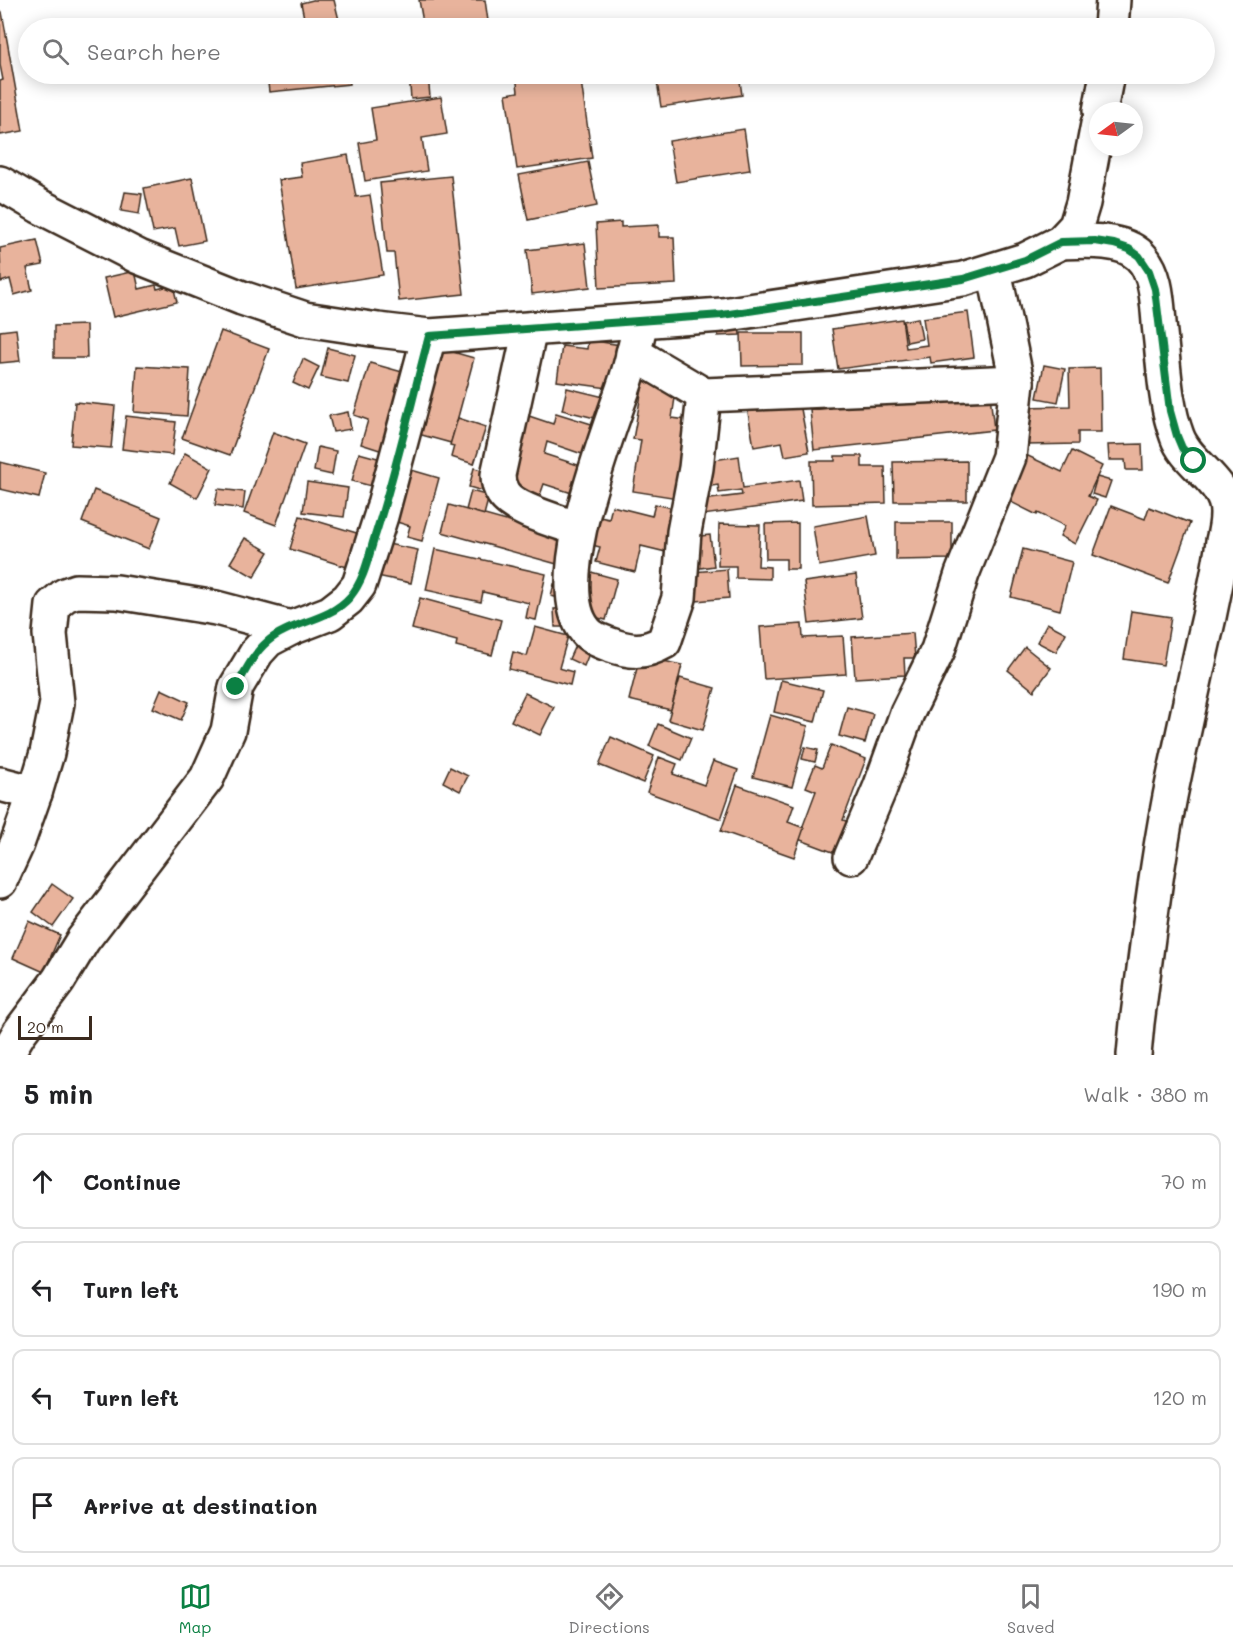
<!DOCTYPE html>
<html lang="en">
<head>
<meta charset="utf-8">
<style>
  body { margin:0; font-family:Mali,sans-serif; background:#f6f6f6; color:#202124 }
  .compass { position:absolute; left:1089px; top:102px; width:54px; height:54px; border-radius:50%; background:#fff; box-shadow:0 3px 15px #0003; rotate:255deg }
  .scale { position:absolute; left:18px; bottom:15px; width:74px; box-sizing:border-box; padding-left:6px; border:3px solid #3b2a1e; border-top:0; font-size:16px; line-height:21px; white-space:nowrap; color:#3b2a1e; -webkit-text-stroke:4px #fff; paint-order:stroke }
  .stop { position:absolute; width:18px; height:18px; margin:-14px; border:4px solid #0b8043; border-radius:50%; background:#fff }
  .stop.end { background:#0b8043; border-color:#fff; box-shadow:0 2px 6px #0008 }
  .list { margin:0; padding:0; list-style:none }
  h2 { display:flex; justify-content:space-between; align-items:center; height:78px; margin:0; padding:0 24px; font-size:26px }
  h2 small { font-size:20px; font-weight:400; color:#757577 }
  .list li { display:grid; grid-template-columns:39px 1fr auto; gap:18px; align-items:center; box-sizing:border-box; height:96px; margin:0 12px 12px; padding:0 12px; border:2px solid #e0e0e0; border-radius:12px }
  .list b { display:block; font-size:22px; white-space:nowrap }
  .list em { font-size:20px; font-style:normal; color:#757577 }
  .icon { flex:none; width:33px; height:33px; fill:none; stroke:currentColor; stroke-width:2; stroke-linecap:round; stroke-linejoin:round }
  .map { position:relative; flex:none; width:1233px; height:1055px; overflow:hidden }
  .search { position:absolute; background:#fff; box-shadow:0 3px 15px #0003; left:18px; right:18px; top:18px; height:66px; display:flex; align-items:center; gap:15px; box-sizing:border-box; padding:0 21px; border-radius:33px; color:#757577; font-size:22px }
  .sheet { height:510px; background:#fff }
  nav { display:flex; justify-content:space-around; align-items:center; box-sizing:border-box; height:84px; border-top:2px solid #e0e0e0; background:#fff; font-size:16px; color:#757577 }
  nav a { display:grid; justify-items:center; gap:3px }
  nav .on { color:#0b8043 }
  .map>svg:first-child { display:block }
  .building { fill:#e8b39c; stroke:#3b2a1e; stroke-width:1.5 }
  .lines { fill:none; stroke-linecap:round; stroke-linejoin:round }
  .minor-casing { stroke:#3b2a1e; stroke-width:38 }
  .minor { stroke:#fff; stroke-width:33 }
  .route { stroke:#0b8043; stroke-width:8 }
</style>
</head>
<body>
<div class="map">
<svg width="1233" height="1055" viewBox="0 0 1233 1055">
  <rect width="100%" height="100%" fill="#fff"/>
  <filter id="ink" filterUnits="userSpaceOnUse"><feTurbulence type="fractalNoise" baseFrequency=".0167" numOctaves="2"/><feDisplacementMap in="SourceGraphic" scale="12" xChannelSelector="R" yChannelSelector="G"/><feConvolveMatrix kernelMatrix="1 2 1 2 8 2 1 2 1" color-interpolation-filters="sRGB"/></filter>
  <g filter="url(#ink)">
    <g class="building">
      <polygon points="313,0 334,0 341,28 306,28 301,3"/>
      <polygon points="419,0 485,0 489,28 424,28"/>
      <polygon points="0,12 2,12 23,131 0,135 0,81 3,80 0,65"/>
      <polygon points="267,74 349,74 350,84 269,92"/>
      <polygon points="409,74 428,74 430,97 411,99"/>
      <polygon points="516,74 580,74 592,158 517,169 506,94 518,92"/>
      <polygon points="665,74 739,74 742,95 661,107 656,75"/>
      <polygon points="441,97 447,134 422,138 427,171 365,181 359,143 376,140 371,108"/>
      <polygon points="744,129 750,170 676,182 669,141"/>
      <polygon points="348,155 356,197 370,195 383,275 296,289 279,180 302,177 300,163"/>
      <polygon points="588,162 597,206 528,220 519,175"/>
      <polygon points="451,176 464,294 399,301 394,253 387,253 380,183"/>
      <polygon points="192,178 205,241 179,246 175,228 153,232 144,188"/>
      <polygon points="125,192 142,194 139,214 121,211"/>
      <polygon points="621,222 621,227 659,225 659,237 674,237 676,284 599,288 596,224"/>
      <polygon points="37,240 43,265 27,268 32,290 14,295 10,279 1,282 0,248"/>
      <polygon points="585,243 590,287 532,294 527,250"/>
      <polygon points="135,271 139,289 156,285 157,289 173,285 177,302 113,317 104,278"/>
      <polygon points="968,312 974,357 931,363 930,357 838,369 832,329 902,319 906,348 927,345 923,318"/>
      <polygon points="918,318 922,339 907,342 903,321"/>
      <polygon points="739,323 740,335 718,336 718,324"/>
      <polygon points="86,325 87,358 54,358 54,326"/>
      <polygon points="16,329 20,361 0,363 0,331"/>
      <polygon points="221,331 269,349 230,455 182,438"/>
      <polygon points="741,333 803,333 803,365 742,366"/>
      <polygon points="588,340 621,345 615,389 557,381 562,346 587,349"/>
      <polygon points="435,347 474,358 451,443 418,434"/>
      <polygon points="328,348 355,355 348,383 321,377"/>
      <polygon points="303,359 319,367 308,390 293,383"/>
      <polygon points="370,363 413,375 389,453 361,444 368,420 354,415"/>
      <polygon points="1044,365 1065,369 1058,402 1037,398"/>
      <polygon points="137,366 190,369 187,416 134,412"/>
      <polygon points="1100,368 1101,432 1078,432 1078,444 1026,445 1025,407 1070,406 1069,369"/>
      <polygon points="644,378 677,384 672,418 687,420 680,456 691,458 684,499 633,491 641,440 633,439"/>
      <polygon points="989,386 994,430 814,450 810,410 831,408 830,394 855,391 857,406 896,401"/>
      <polygon points="567,388 604,397 599,419 562,410"/>
      <polygon points="799,398 809,452 785,456 782,442 754,447 747,407"/>
      <polygon points="75,402 115,406 111,448 71,445"/>
      <polygon points="348,412 351,429 333,432 329,416"/>
      <polygon points="556,413 598,426 588,456 547,442 544,454 587,468 578,495 544,484 539,498 503,486 526,415 553,424"/>
      <polygon points="126,416 176,422 172,455 122,449"/>
      <polygon points="458,418 486,427 474,464 451,457 454,446 450,445"/>
      <polygon points="273,432 305,444 276,525 244,513"/>
      <polygon points="1142,444 1143,470 1126,470 1125,460 1109,460 1108,445"/>
      <polygon points="318,447 336,451 332,475 314,471"/>
      <polygon points="1072,451 1102,466 1088,496 1097,500 1075,544 1060,536 1065,526 1038,513 1037,515 1005,499 1026,455 1062,472"/>
      <polygon points="185,453 212,468 197,498 170,483"/>
      <polygon points="359,453 385,460 379,488 352,481"/>
      <polygon points="739,456 743,488 799,480 802,501 696,516 694,501 742,495 741,490 719,493 718,485 699,488 695,463"/>
      <polygon points="835,456 862,456 862,467 885,467 886,503 812,505 811,461 835,461"/>
      <polygon points="967,461 967,501 894,501 893,462"/>
      <polygon points="0,462 45,473 39,498 0,489"/>
      <polygon points="401,467 439,478 422,541 407,537 410,526 387,519"/>
      <polygon points="474,468 498,474 493,494 469,487"/>
      <polygon points="1097,477 1111,481 1105,498 1092,494"/>
      <polygon points="307,482 348,488 344,517 303,512"/>
      <polygon points="218,489 245,492 243,509 215,505"/>
      <polygon points="94,490 161,517 149,549 82,522"/>
      <polygon points="471,491 489,496 484,515 466,510"/>
      <polygon points="655,504 681,510 670,553 641,546 635,572 596,562 600,547 584,543 591,515 609,519 612,506 652,516"/>
      <polygon points="449,505 582,542 575,569 442,532"/>
      <polygon points="1111,506 1145,519 1149,507 1190,523 1168,583 1093,555"/>
      <polygon points="300,516 360,534 350,568 290,549"/>
      <polygon points="868,516 875,556 819,566 813,526"/>
      <polygon points="896,522 952,522 952,559 896,560"/>
      <polygon points="798,523 798,569 786,569 786,559 766,559 765,524"/>
      <polygon points="719,524 760,525 758,566 770,567 770,579 736,578 736,566 718,566"/>
      <polygon points="710,535 714,566 693,569 700,536"/>
      <polygon points="245,538 269,552 254,577 230,563"/>
      <polygon points="378,542 418,550 411,583 372,575"/>
      <polygon points="435,549 546,574 536,620 526,618 529,603 483,592 481,602 426,590"/>
      <polygon points="1023,549 1072,562 1060,610 1011,597"/>
      <polygon points="727,569 729,598 685,602 682,573"/>
      <polygon points="591,572 617,579 606,620 579,613"/>
      <polygon points="856,575 862,618 809,624 804,582"/>
      <polygon points="554,584 576,590 574,602 551,596"/>
      <polygon points="420,598 501,620 492,655 456,646 457,641 412,629"/>
      <polygon points="571,608 571,627 555,627 554,609"/>
      <polygon points="1131,611 1171,617 1163,665 1124,659"/>
      <polygon points="1047,623 1066,633 1056,652 1037,642"/>
      <polygon points="802,624 803,638 843,636 846,674 764,679 760,627"/>
      <polygon points="535,627 568,636 559,668 573,672 570,685 509,669 513,652 527,656"/>
      <polygon points="913,633 915,658 904,658 905,675 855,678 852,637"/>
      <polygon points="578,639 592,646 584,666 569,659"/>
      <polygon points="1025,647 1051,668 1034,691 1008,670"/>
      <polygon points="640,656 682,665 671,710 629,700"/>
      <polygon points="680,678 715,688 703,730 668,720"/>
      <polygon points="781,680 823,690 815,722 774,712"/>
      <polygon points="161,689 189,702 181,720 153,708"/>
      <polygon points="525,693 554,707 540,735 511,721"/>
      <polygon points="847,707 873,714 865,743 839,736"/>
      <polygon points="770,715 808,726 792,787 753,777"/>
      <polygon points="658,724 691,738 682,760 649,746"/>
      <polygon points="611,737 654,756 643,783 599,765"/>
      <polygon points="831,745 866,759 843,820 858,825 846,857 798,839 816,791 806,787 815,765 822,768"/>
      <polygon points="805,747 818,750 815,762 802,759"/>
      <polygon points="659,757 677,764 673,774 704,785 713,761 738,770 721,819 647,792"/>
      <polygon points="450,767 468,776 460,791 443,782"/>
      <polygon points="737,785 794,805 788,822 804,828 794,857 721,831"/>
      <polygon points="52,884 73,899 53,927 33,912"/>
      <polygon points="29,921 60,935 44,972 13,958"/>
    </g>
    <g class="lines">
      <g class="minor-casing">
        <g id="minor">
          <polyline points="1111,28 1113,0"/>
          <polyline points="1100,111 1107,74"/>
          <polyline points="0,183 39,206 139,257 242,298 305,319 378,330 429,336 722,315 963,279 1025,260 1061,242 1076,226 1083,203 1098,124"/>
          <path d="M 1061,242 C 1084,241 1122,238 1140,256 C 1159,275 1157,309 1160,333 C 1164,367 1165,404 1177,436 C 1187,465 1228,481 1227,514 C 1227,523 1225,533 1223,541 C 1220,567 1214,592 1209,617 C 1197,669 1186,721 1175,772 C 1157,855 1148,940 1137,1023 L 1134,1055"/>
          <path d="M 641,321 C 636,342 632,363 625,383 C 608,435 547,584 585,630 C 590,637 600,641 608,644 C 630,652 643,654 664,642 L 679,598 L 684,532 L 696,468 L 704,395"/>
          <path d="M 530,329 L 498,475 C 498,482 499,487 503,493 C 513,510 560,522 579,529"/>
          <polyline points="633,353 704,395 1017,382"/>
          <polyline points="0,784 35,793"/>
          <polyline points="851,857 880,788 907,713 938,650 962,574 1009,457 1017,382 994,270"/>
          <polyline points="0,881 17,844 35,793 47,753 57,703 50,634 53,605 65,595 76,591 117,592 216,608 291,628"/>
          <polyline points="6,1055 19,1033 58,981 83,940 207,778 228,731 236,687 257,652 268,640 291,628 330,613 348,599 359,585 381,516 429,336"/>
        </g>
      </g>
      <use href="#minor" class="minor"/>
    </g>
  </g>
  <g class="lines" filter="url(#ink)">
    <path class="route" d="M 236,687 C 245,672 253,654 267,642 C 291,621 328,622 350,597 C 364,580 368,559 374,539 C 396,472 411,403 429,336 L 722,315 L 963,279 L 1025,260 L 1061,242 L 1095,241 L 1114,244 L 1129,249 L 1139,256 L 1149,271 L 1155,289 L 1170,411 L 1177,436 L 1182,448 L 1194,461"/>
  </g>
</svg>
<svg class="compass" viewBox="-18 -18 36 36"><path d="M0-13l5 13h-10z" fill="#e53935"/><path d="M0 13l5-13h-10z" fill="#757577"/></svg>
<div class="scale">20 m</div>
<div class="stop" style="left:1194px;top:461px"></div>
<div class="stop end" style="left:236px;top:687px"></div>
<div class="search"><svg class="icon" aria-label="search" viewBox="0 0 24 24"><circle cx="10" cy="10" r="6"/><path d="M15 15l6 6"/></svg>Search here</div>
</div>
<section class="sheet">
<h2>5 min<small>Walk · 380 m</small></h2>
<ul class="list">
<li><svg class="icon" aria-label="ahead" viewBox="0 0 24 24"><path d="M12 20V5M6 11l6-6 6 6"/></svg><div><b>Continue</b></div><em>70 m</em></li>
<li><svg class="icon" aria-label="left" viewBox="0 0 24 24"><path d="M17 20v-9H6M10 6l-5 5 5 5"/></svg><div><b>Turn left</b></div><em>190 m</em></li>
<li><svg class="icon" aria-label="left" viewBox="0 0 24 24"><path d="M17 20v-9H6M10 6l-5 5 5 5"/></svg><div><b>Turn left</b></div><em>120 m</em></li>
<li><svg class="icon" aria-label="arrive" viewBox="0 0 24 24"><path d="M6 21V4h12l-3 4 3 4H6"/></svg><div><b>Arrive at destination</b></div></li>
</ul>
</section>
<nav>
<a class="on"><svg class="icon" aria-label="map" viewBox="0 0 24 24"><path d="M3 6l6-2 6 2 6-2v14l-6 2-6-2-6 2zM9 4v14M15 6v14"/></svg>Map</a>
<a><svg class="icon" aria-label="directions" viewBox="0 0 24 24"><path d="M12 3l9 9-9 9-9-9zM9 14v-3h6M13 9l2 2-2 2"/></svg>Directions</a>
<a><svg class="icon" aria-label="saved" viewBox="0 0 24 24"><path d="M7 4h10v16l-5-4-5 4z"/></svg>Saved</a>
</nav>
</body>
</html>
